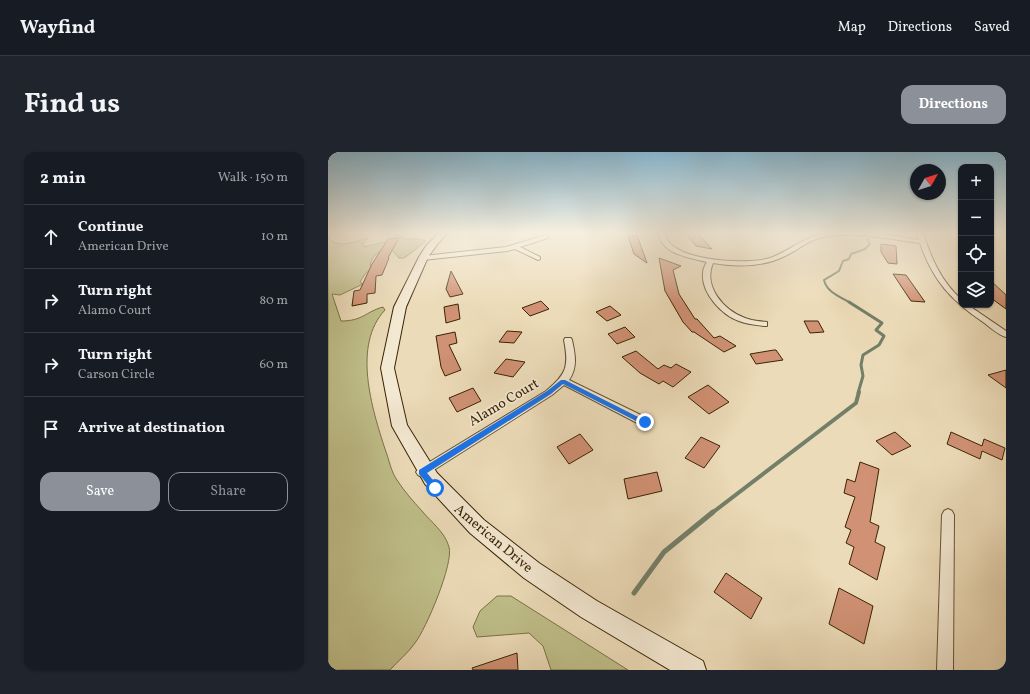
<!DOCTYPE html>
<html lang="en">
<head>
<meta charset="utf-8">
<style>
  body { margin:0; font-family:Vollkorn,serif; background:#20242c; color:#f1f3f6 }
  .controls { position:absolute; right:12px; top:12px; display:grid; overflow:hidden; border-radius:8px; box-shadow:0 1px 3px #0004 }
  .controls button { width:36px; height:36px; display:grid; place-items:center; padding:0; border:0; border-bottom:1px solid #363941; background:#171b24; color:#f1f3f6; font:20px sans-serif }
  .compass { position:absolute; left:582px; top:12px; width:36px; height:36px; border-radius:50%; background:#171b24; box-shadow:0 1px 3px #0004; rotate:51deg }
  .stop { position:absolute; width:12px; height:12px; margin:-9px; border:3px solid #1a73e8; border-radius:50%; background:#fff }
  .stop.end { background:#1a73e8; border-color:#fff; box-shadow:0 1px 4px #0008 }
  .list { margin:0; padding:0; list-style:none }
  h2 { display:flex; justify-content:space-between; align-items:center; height:52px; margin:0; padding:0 16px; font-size:17px }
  h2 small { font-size:13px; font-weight:400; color:#9ea1a6 }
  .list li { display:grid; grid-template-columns:26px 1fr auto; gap:12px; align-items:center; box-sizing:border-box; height:64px; padding:0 16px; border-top:1px solid #363941 }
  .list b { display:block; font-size:15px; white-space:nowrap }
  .list p { margin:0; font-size:13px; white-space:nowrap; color:#9ea1a6 }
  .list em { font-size:13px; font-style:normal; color:#9ea1a6 }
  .actions { display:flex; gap:8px; padding:12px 16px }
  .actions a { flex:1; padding:9px 0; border:1px solid #8c9099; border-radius:12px; text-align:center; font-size:14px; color:#8c9099 }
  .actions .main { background:#8c9099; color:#fff }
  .icon { flex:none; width:22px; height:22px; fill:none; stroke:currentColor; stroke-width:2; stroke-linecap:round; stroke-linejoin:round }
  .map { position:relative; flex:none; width:678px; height:518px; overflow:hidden; border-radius:12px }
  header { display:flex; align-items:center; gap:24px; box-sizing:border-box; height:56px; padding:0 20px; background:#171b24; border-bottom:1px solid #363941 }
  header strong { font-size:19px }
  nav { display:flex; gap:22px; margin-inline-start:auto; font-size:14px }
  .intro { display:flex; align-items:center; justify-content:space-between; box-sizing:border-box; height:96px; padding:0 24px }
  h1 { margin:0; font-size:28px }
  .button { padding:10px 18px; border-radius:12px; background:#8c9099; color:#fff; font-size:14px; font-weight:700 }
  main { display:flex; gap:24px; padding:0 24px }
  aside { flex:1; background:#171b24; border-radius:12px; box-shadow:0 1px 3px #0004 }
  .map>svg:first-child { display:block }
  .green { fill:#bfbe89; stroke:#7c7146 }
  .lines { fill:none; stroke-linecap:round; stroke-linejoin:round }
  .stream-far3 { stroke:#737f68; stroke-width:2 }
  .stream-far2 { stroke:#737f68; stroke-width:3 }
  .stream-far1 { stroke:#737f68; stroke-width:4 }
  .stream { stroke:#737f68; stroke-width:5 }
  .building { fill:#d09174; stroke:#392404 }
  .street-casing { stroke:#665231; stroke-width:2 }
  .secondary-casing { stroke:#392404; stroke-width:2 }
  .street { fill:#f3e8d1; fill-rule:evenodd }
  .secondary { fill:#f3e8d1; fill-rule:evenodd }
  .route { fill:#1a73e8 }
  .labels { text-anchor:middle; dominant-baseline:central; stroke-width:3.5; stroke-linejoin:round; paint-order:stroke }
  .street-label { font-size:14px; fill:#392404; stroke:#f3e8d1 }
</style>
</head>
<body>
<header>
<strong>Wayfind</strong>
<nav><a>Map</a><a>Directions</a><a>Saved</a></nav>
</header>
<div class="intro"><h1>Find us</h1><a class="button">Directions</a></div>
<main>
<aside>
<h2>2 min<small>Walk · 150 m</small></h2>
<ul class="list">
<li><svg class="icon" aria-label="ahead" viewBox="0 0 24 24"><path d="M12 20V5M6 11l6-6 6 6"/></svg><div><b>Continue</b><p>American Drive</p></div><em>10 m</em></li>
<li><svg class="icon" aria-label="right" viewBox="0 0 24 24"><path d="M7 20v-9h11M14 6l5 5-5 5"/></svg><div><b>Turn right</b><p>Alamo Court</p></div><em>80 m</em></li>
<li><svg class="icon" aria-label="right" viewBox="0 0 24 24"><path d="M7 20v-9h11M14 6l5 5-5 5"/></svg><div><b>Turn right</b><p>Carson Circle</p></div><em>60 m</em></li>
<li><svg class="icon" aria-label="arrive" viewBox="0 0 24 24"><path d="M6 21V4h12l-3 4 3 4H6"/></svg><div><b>Arrive at destination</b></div></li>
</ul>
<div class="actions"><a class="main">Save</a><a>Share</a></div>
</aside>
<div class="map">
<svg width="678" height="518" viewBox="0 0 678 518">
  <rect width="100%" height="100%" fill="#ecdbb8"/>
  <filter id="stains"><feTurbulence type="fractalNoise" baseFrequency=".005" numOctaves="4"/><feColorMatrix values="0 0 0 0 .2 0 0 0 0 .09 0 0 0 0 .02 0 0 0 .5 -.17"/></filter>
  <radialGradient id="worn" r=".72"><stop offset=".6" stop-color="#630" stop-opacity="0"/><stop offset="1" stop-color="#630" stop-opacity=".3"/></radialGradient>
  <g class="green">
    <path d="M 0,81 L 10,81 L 4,83 L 1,87 C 12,97 28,89 40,86 L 35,91 L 36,95 L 61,89 L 71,82 L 75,87 L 93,87 L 98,89 L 79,104 L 76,106 L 71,106 L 64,98 C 52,99 45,101 42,113 L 46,115 C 39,119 36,123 32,130 L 35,132 L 12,143 L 4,142 L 13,169 C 35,169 37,160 55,155 L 57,158 C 24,193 44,257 57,297 C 61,307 63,320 69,328 C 76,339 85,349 94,359 C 103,370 117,380 121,395 C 126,411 98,477 87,491 C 80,501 70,509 62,518 L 0,518 Z"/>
    <polygon points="169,444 183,444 300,518 223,518 215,494 201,481 149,485 145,475 152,459"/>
  </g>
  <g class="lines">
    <path class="stream-far3" d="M 523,151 C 513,145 499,141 496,128 L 511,119 L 515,109 L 521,107 L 523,102 L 537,97 L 542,92 L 539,87"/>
    <polyline class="stream-far2" points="521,150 554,171 548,178 556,184 551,193 535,203 533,213 535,224 530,241"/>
    <polyline class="stream-far1" points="384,361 528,251 531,240"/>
    <polyline class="stream" points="306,441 336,400 385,360"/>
  </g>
  <g class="building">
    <polygon points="357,81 369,81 384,97 368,94"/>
    <polygon points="309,83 319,111 306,102 300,84"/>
    <polygon points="71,86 60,106 61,106 54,123 48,124 47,141 39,142 39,151 24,154 26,139 32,138 44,112 60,87"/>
    <polygon points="553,92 568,94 569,112 560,111 553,100"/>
    <polygon points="331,106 353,114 345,118 351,142 367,167 369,167 386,186 392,184 408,194 396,200 366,180 364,180 355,170 337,139"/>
    <polygon points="123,119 135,142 122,145 118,137"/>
    <polygon points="565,122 578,123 597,150 583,149"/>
    <polygon points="663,129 678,143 678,157 663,146"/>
    <polygon points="213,149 221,157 202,164 194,156"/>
    <polygon points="130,152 132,167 118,171 116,155"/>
    <polygon points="282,154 293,163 279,169 268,160"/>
    <polygon points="476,169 490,169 496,180 482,181"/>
    <polygon points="297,175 307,185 289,192 280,182"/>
    <polygon points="179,179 194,180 186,191 171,190"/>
    <polygon points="127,180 129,191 121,193 133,218 117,224 113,215 108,184"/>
    <polygon points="446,198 448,198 455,208 428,212 422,202"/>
    <polygon points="308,199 330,217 336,213 343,216 348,212 363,220 345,235 335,229 331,232 312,221 294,205"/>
    <polygon points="178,207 197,210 185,225 166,221"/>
    <polygon points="678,218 678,236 660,223"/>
    <polygon points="380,233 401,250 381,262 360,245"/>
    <polygon points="145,236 153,249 129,260 121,246"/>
    <polygon points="567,280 583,294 564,303 548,289"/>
    <polygon points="623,280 654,294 656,287 677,296 674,308 654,299 652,307 619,292"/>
    <polygon points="252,282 265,298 241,312 229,295"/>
    <polygon points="373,285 392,294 376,316 357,306"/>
    <polygon points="532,310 551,317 542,370 551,374 547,390 557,395 549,428 521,412 526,395 518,391 523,378 517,375 527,345 516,341 519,327 527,330"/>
    <polygon points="329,320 334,339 300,347 296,327"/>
    <polygon points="398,421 434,446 423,467 386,440"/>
    <polygon points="511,436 545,454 536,492 501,472"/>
    <polygon points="189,501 190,518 145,518 144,516"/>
  </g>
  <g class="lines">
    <g class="street-casing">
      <g id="street">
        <path d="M 331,81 L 337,81 C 340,110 420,113 442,106 C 462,99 478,83 500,81 C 531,78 561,83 591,88 L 589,81 L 595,81 C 603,106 613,129 633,147 L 633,153 L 640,153 L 678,179 L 678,185 C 670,183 662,175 655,170 C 623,148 605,129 592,91 C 561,87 527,79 495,85 C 480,88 470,98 457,104 C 435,115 408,115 385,111 C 375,134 395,158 417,166 C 424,169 432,169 439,170 L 439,174 L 436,174 C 428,173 419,172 411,169 C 394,163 373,141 375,121 C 375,117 377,113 379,110 C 363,106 332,102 331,81 Z"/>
        <polygon points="218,83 220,84 220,86 192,95 212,105 212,107 210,108 187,97 179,99 95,108 92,106 95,104 178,95"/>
        <path d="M 237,186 L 243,186 L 244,188 C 247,202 250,215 241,228 L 321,267 L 322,270 L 321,273 L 313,273 L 236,233 L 224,243 L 98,323 L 94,325 L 90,323 L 88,320 L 90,317 L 218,239 C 239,222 241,214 236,188 Z"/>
        <polygon points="620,357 624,359 626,363 625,518 609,518 614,363 616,359"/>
      </g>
    </g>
    <g class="secondary-casing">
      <polygon id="secondary" points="111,81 120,81 111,90 100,105 78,155 66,216 79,273 109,321 156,368 211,411 269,449 375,509 378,518 342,518 253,465 196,426 142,381 97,332 64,274 53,216 66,155 91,105 98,94"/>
    </g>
    <use href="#street" class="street"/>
    <use href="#secondary" class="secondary"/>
  </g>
  <linearGradient id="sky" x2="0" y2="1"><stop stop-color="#88b7d0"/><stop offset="0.53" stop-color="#f6efdf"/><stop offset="1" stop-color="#f6efdf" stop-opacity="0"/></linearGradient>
  <rect width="678" height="153" fill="url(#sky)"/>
  <polygon class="route" points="233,228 237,228 320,270 319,272 314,272 235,232 223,242 99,321 109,333 109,338 104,338 91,322 91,318 219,239"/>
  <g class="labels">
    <g class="street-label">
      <text transform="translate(176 251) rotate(-31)">Alamo Court</text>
      <text transform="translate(165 387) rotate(40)">American Drive</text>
    </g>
  </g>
  <rect width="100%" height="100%" filter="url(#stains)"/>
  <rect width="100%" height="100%" fill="url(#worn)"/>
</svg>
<div class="controls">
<button>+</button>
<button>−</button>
<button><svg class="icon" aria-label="locate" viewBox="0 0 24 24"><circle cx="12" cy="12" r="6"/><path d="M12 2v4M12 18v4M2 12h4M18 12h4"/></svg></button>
<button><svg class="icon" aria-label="layers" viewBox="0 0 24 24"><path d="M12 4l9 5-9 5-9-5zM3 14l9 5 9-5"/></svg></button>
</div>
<svg class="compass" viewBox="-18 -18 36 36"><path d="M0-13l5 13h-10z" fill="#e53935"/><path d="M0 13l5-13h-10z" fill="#9ea1a6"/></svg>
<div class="stop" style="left:107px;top:336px"></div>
<div class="stop end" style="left:317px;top:270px"></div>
</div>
</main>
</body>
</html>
